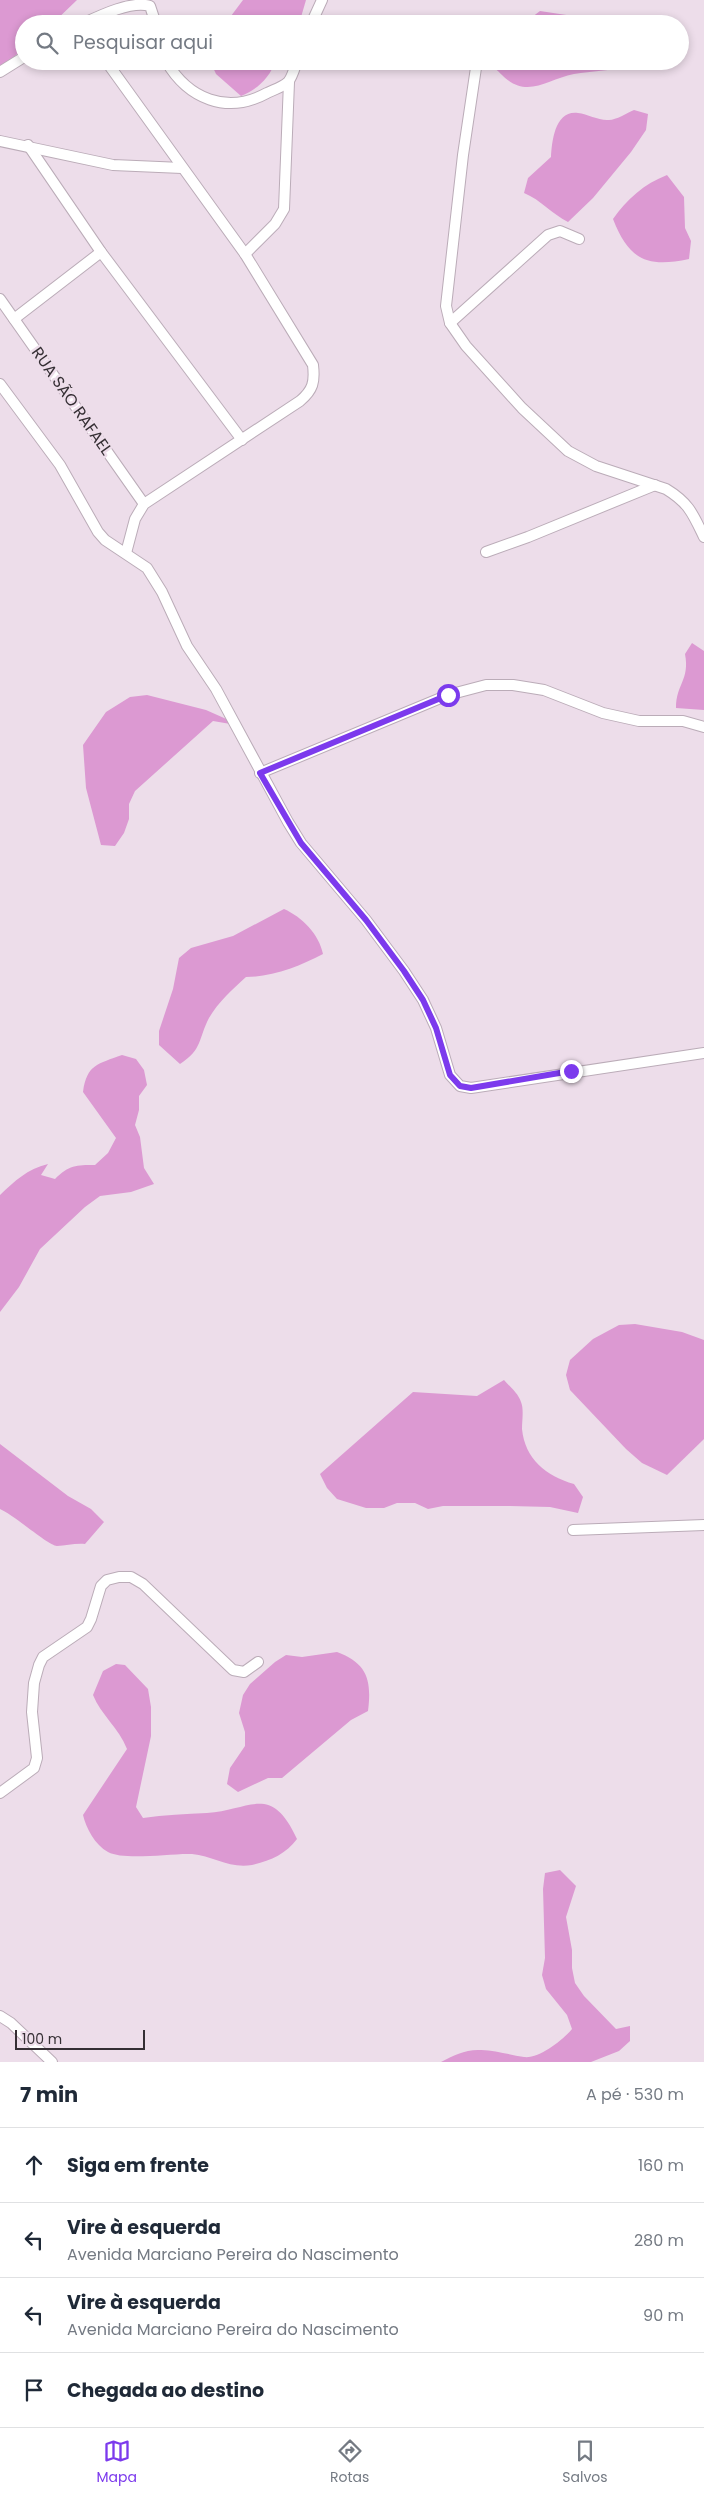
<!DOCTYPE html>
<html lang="pt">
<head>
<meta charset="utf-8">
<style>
  body { margin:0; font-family:Poppins,sans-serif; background:#f2f2f3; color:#1f2937 }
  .scale { position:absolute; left:15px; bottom:12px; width:130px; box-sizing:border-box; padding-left:5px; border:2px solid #352f34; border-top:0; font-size:14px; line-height:18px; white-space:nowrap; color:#352f34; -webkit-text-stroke:4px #edddea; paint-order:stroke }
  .stop { position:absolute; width:15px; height:15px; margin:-11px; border:4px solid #7c3aed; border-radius:50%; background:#fff }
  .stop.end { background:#7c3aed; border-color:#fff; box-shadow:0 1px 5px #0008 }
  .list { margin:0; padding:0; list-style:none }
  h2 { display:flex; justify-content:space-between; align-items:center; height:65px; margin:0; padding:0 20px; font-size:21px }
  h2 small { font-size:16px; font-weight:400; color:#747a83 }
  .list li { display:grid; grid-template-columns:32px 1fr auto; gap:15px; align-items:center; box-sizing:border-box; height:75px; padding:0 20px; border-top:1px solid #e0e1e3 }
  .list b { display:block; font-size:19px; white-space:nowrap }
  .list p { margin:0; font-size:16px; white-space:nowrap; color:#747a83 }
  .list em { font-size:16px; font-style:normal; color:#747a83 }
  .icon { flex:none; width:28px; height:28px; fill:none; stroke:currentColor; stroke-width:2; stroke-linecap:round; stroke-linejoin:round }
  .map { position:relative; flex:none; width:704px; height:2062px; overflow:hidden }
  .search { position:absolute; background:#fff; box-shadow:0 2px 8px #0003; left:15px; right:15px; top:15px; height:55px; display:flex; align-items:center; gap:12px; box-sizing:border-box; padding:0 18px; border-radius:28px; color:#747a83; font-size:19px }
  .sheet { height:365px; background:#fff }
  nav { display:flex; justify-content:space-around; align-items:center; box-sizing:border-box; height:70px; border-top:1px solid #e0e1e3; background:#fff; font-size:14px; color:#747a83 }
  nav a { display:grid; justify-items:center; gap:2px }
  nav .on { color:#7c3aed }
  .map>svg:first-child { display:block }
  .forest { fill:#dc99d2 }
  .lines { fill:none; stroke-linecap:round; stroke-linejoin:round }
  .street-casing { stroke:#bbacb8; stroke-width:12 }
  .street { stroke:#fff; stroke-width:10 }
  .route { stroke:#7c3aed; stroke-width:6 }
  .labels { text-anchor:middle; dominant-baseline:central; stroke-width:5; stroke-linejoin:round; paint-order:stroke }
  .street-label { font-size:16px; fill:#352f34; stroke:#edddea }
</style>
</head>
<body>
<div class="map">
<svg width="704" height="2062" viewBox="0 0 704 2062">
  <rect width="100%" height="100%" fill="#edddea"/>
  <g class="forest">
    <polygon points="0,0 77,0 52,24 24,24 24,48 0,69"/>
    <polygon points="243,0 306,0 299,24 225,24"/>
    <polygon points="540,11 573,16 588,24 523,24"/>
    <path d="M 210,61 L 276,61 C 269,78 258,89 241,96 L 216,74 Z"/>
    <path d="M 491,61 L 623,61 L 628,66 C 610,71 592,71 574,74 C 547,79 527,100 502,75 C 498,71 492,66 491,61 Z"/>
    <path d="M 634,110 L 648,114 L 646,130 L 631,152 L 593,198 L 568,222 C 552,214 541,200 524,193 L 528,178 L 551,157 C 552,141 555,110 578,113 C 588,114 599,121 609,120 C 616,120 627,113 634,110 Z"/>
    <path d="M 667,175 L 684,197 L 685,228 L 691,241 L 689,259 C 647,268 629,260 613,219 C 627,199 644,184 667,175 Z"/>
    <path d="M 692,643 L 704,651 L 704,710 L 676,708 C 676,684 690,680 685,654 Z"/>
    <polygon points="147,695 206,710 242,726 213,721 135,791 129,804 129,819 124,833 115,846 101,845 86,788 83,745 106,712 130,697"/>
    <path d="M 284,909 C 302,917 319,934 323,954 C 300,966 273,977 246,977 C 233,989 218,1002 209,1018 C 198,1039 203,1049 180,1064 L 159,1045 L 159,1031 L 173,989 L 179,958 L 191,948 L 233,936 Z"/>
    <path d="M 122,1055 L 136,1059 L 144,1070 L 147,1085 L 139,1096 L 139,1110 L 135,1125 L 140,1137 L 144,1168 L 154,1184 L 131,1192 L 100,1196 L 85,1207 L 40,1249 L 19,1287 L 0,1312 L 0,1195 C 15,1181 27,1169 48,1164 L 41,1175 L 55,1179 C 69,1165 76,1165 95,1165 L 108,1153 L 116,1138 L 83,1092 C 87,1064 98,1064 122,1055 Z"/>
    <polygon points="635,1324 682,1332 704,1340 704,1439 667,1475 642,1463 626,1449 570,1390 566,1375 570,1360 593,1339 619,1325"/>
    <path d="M 504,1380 C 510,1387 518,1393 521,1402 C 524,1409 522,1421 522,1429 C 525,1459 546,1476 574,1484 L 583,1497 L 578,1513 L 550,1507 L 510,1506 L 443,1506 L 428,1509 L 415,1503 L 397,1503 L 384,1508 L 366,1508 L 337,1499 L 327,1488 L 320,1474 L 413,1392 L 477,1396 Z"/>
    <path d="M 0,1444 L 68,1496 L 91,1509 L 104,1522 L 85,1544 C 75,1543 66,1546 57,1546 C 49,1546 14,1515 0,1509 Z"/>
    <path d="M 337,1652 C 367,1663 372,1680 368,1711 L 351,1720 L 282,1778 L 268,1778 L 238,1792 L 227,1784 L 230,1768 L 245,1746 L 245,1732 L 239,1713 L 243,1695 L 250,1684 L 275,1662 L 286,1655 L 302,1657 Z"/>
    <path d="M 116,1664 L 125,1665 L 148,1689 L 151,1707 L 151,1736 L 136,1807 L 143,1818 C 164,1815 186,1814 207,1813 C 251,1810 271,1783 297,1839 C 286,1854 270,1861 252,1865 C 230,1869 213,1856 192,1854 C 171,1853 125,1861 108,1852 C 95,1845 86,1828 83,1815 L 127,1749 C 119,1728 101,1715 93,1695 L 103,1671 Z"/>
    <path d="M 560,1870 L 576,1886 L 566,1917 L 572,1950 L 572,1968 L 575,1983 L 584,1996 L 616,2029 L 630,2026 L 630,2041 L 619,2051 L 591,2062 L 441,2062 C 453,2056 464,2050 478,2050 C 493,2049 509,2055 524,2057 C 539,2059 563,2040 572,2029 L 567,2015 L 546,1989 L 542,1975 L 545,1958 L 543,1889 L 545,1873 Z"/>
  </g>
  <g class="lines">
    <g class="street-casing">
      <g id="street">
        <path d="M 82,24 C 99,16 132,0 150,6 L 156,24"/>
        <polyline points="311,24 322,0"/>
        <path d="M 106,61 L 245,254 L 313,365 C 315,382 313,390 300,401 L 144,504 L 135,519 L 126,553"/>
        <path d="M 166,61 C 188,99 227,115 267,93 C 273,90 283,87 288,82 C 292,78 295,67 297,61"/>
        <path d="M 477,61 L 463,155 L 446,306 L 450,323 L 466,346 L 522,408 L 568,451 L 596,466 L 666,489 C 689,503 693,514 704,537"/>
        <polyline points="0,72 24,57"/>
        <polyline points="0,141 113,165 182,168"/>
        <polyline points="28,145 101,252 242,440"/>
        <polyline points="245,254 275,224 284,209 289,82"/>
        <polyline points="0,299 144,504"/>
        <polyline points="14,319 101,252"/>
        <polyline points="450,323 548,235 560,231 579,239"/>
        <polyline points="0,384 60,465 98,532 105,540 147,568 162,592 187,646 216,689 288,822 301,843 366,920 404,971 423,1000 436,1028 450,1075 460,1086 471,1088 704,1053"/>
        <polyline points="486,552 528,537 655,485"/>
        <polyline points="260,773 448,695 486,685 513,685 544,690 603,713 639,721 683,721 704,727"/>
        <polyline points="573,1530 704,1525"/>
        <polyline points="0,1793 34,1768 37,1758 32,1712 34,1683 39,1665 43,1657 87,1627 91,1619 101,1586 107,1580 119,1577 131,1577 143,1584 233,1670 244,1672 258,1662"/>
        <polyline points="0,2016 11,2023 52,2062"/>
      </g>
    </g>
    <use href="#street" class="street"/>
  </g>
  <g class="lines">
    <polyline class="route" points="448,695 260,773 301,843 366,920 404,971 423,1000 436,1028 450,1075 460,1086 471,1088 571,1071"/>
  </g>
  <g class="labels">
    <g class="street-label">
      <text transform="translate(72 401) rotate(55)">RUA SÃO RAFAEL</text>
    </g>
  </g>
</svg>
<div class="scale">100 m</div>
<div class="stop" style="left:448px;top:695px"></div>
<div class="stop end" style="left:571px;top:1071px"></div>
<div class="search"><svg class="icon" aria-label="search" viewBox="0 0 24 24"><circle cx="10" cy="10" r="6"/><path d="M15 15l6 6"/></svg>Pesquisar aqui</div>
</div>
<section class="sheet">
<h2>7 min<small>A pé · 530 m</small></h2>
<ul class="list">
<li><svg class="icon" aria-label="ahead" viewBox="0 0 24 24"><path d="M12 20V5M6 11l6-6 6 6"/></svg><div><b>Siga em frente</b></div><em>160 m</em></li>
<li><svg class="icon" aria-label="left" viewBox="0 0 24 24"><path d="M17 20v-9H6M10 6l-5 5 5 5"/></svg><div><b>Vire à esquerda</b><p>Avenida Marciano Pereira do Nascimento</p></div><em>280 m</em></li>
<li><svg class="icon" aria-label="left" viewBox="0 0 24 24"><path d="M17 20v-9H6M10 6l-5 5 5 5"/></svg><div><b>Vire à esquerda</b><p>Avenida Marciano Pereira do Nascimento</p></div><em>90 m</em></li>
<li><svg class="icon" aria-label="arrive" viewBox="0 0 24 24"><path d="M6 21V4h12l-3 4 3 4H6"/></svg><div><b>Chegada ao destino</b></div></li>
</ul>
</section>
<nav>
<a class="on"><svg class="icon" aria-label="map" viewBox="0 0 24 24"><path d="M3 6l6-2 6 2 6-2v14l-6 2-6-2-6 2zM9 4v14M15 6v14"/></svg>Mapa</a>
<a><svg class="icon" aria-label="directions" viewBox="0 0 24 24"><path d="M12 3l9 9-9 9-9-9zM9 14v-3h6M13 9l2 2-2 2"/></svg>Rotas</a>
<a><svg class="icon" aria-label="saved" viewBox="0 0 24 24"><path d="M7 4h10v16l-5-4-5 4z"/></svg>Salvos</a>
</nav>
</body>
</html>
